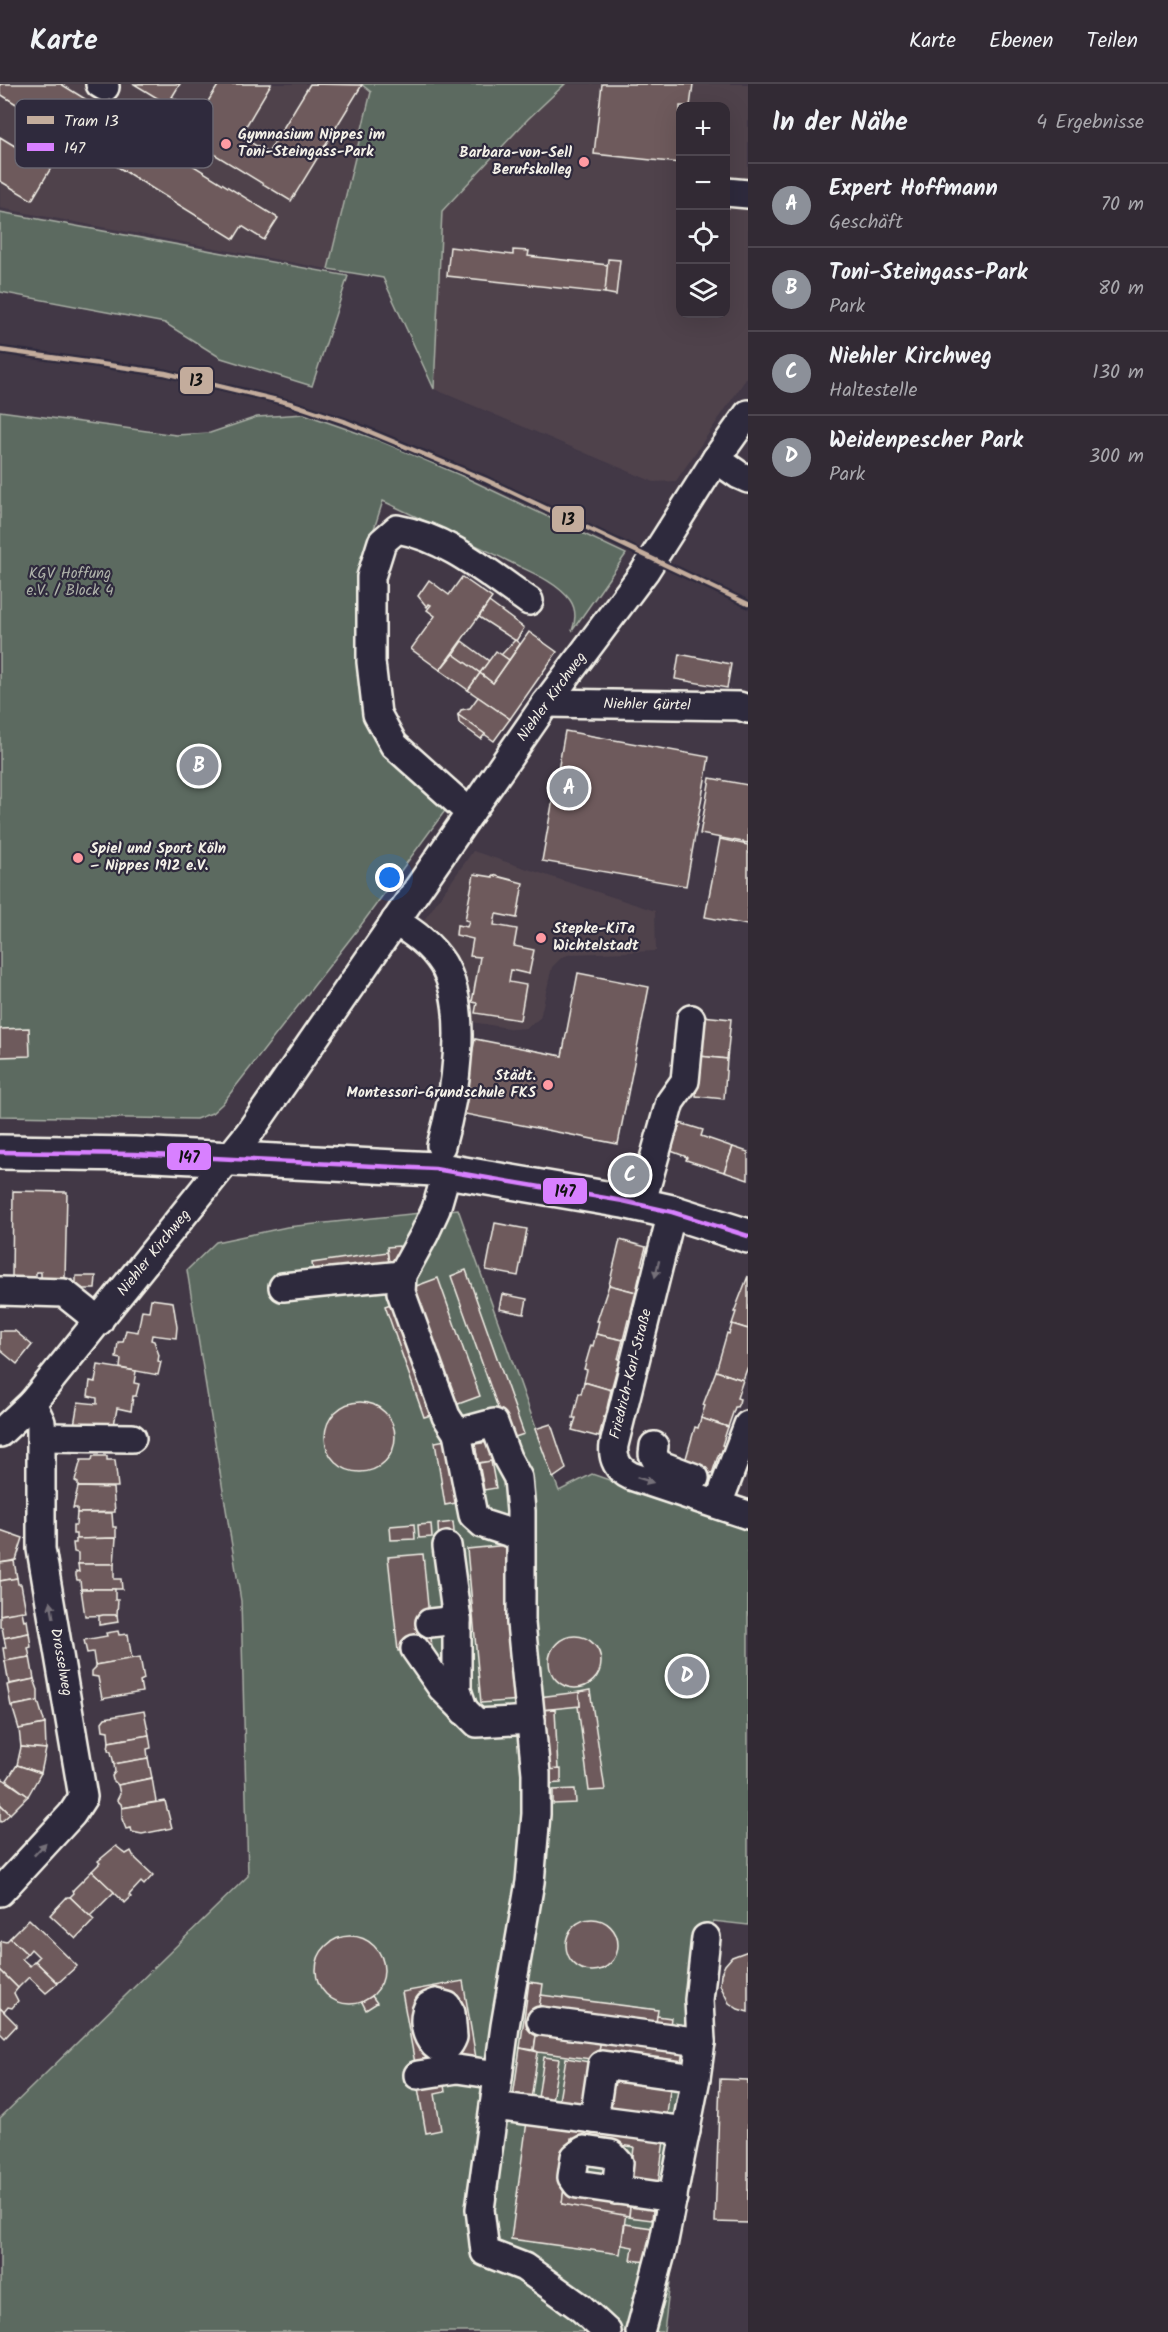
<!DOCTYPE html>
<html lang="de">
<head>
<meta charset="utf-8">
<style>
  body { margin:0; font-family:Kalam,sans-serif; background:#3a323c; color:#f1f3f6 }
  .controls { position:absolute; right:18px; top:18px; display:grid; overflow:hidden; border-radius:12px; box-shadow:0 6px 24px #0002 }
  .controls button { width:54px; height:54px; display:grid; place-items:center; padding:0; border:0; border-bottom:2px solid #4d464f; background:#322a34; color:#f1f3f6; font:30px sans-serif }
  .you { position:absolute; left:390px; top:794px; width:21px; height:21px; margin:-15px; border:4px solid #fff; border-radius:50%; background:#1a73e8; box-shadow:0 0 0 9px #1a73e833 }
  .badge { display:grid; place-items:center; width:39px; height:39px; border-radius:50%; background:#8c9099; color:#fff; font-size:20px; font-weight:700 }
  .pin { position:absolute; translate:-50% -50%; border:3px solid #fff; box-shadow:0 2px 6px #0006 }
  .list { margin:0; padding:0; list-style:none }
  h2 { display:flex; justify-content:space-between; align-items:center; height:78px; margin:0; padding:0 24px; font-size:26px }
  h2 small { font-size:20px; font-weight:400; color:#a8a7ac }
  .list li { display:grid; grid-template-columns:39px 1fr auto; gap:18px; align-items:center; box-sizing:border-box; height:84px; padding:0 24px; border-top:2px solid #4d464f }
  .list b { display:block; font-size:22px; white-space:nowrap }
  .list p { margin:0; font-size:20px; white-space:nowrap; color:#a8a7ac }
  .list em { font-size:20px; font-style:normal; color:#a8a7ac }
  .icon { flex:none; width:33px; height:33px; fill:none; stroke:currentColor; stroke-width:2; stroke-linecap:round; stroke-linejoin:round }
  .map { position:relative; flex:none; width:748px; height:2248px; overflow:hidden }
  header { display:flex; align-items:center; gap:36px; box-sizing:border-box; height:84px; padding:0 30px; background:#322a34; border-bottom:2px solid #4d464f }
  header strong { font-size:28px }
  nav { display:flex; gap:33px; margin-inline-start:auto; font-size:21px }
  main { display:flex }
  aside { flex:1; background:#322a34 }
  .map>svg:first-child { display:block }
  .built { fill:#4f424c; fill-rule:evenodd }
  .green { fill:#5c6a61; stroke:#a8aea4; stroke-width:1.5 }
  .building { fill:#6e5a5b; stroke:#f4f1e8; stroke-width:1.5 }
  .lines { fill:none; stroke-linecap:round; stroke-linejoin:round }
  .minor-casing { stroke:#f4f1e8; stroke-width:32 }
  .major-casing { stroke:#f4f1e8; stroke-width:38 }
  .minor { stroke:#2f2a3d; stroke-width:27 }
  .major { stroke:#2f2a3d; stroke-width:33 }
  .bus-1-casing { stroke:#2f2a3d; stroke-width:9 }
  .bus-1 { stroke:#d880ff; stroke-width:4.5 }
  .tram-1-casing { stroke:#2f2a3d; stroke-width:9 }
  .tram-1 { stroke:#c3ac9c; stroke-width:4.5 }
  .oneway { fill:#747079 }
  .poi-dot { fill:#ff9aa2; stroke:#2f2a3d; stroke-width:2 }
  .labels { text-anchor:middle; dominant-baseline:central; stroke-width:4.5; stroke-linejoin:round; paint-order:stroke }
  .poi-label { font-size:15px; font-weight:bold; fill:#f4f1e8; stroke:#2f2a3d; text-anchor:start }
  .park-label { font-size:15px; fill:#b0b4ab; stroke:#2f2a3d }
  .street-label { font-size:15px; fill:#f4f1e8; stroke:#2f2a3d }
  .key { fill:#2f2a3d; stroke:#6a6670; stroke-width:1.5 }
  .key-label { font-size:16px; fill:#f4f1e8 }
  .line-badge { stroke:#2f2a3d; stroke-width:2 }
  .pale-badge-label { font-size:16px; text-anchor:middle; font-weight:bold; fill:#111 }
</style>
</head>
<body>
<header>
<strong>Karte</strong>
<nav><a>Karte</a><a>Ebenen</a><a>Teilen</a></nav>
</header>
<main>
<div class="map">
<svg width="748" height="2248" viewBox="0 0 748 2248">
  <rect width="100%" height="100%" fill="#423846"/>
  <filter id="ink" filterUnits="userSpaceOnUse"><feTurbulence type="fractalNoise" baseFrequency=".0167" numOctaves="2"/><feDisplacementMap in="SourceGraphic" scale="12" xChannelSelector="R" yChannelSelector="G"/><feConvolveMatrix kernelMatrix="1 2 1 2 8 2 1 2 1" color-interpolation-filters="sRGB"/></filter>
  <g filter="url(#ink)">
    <g class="built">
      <polygon points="0,0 361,0 371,7 328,185 0,124"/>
      <path d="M 565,0 L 748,0 L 748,292 L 676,397 L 654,398 L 434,305 L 442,127 L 528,35 ZM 680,22 L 726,22 L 726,230 L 680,230 Z"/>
      <polygon points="473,767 655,827 656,867 571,870 562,873 552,883 540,934 526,944 514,945 460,936 417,846"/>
    </g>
    <g class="green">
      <polygon points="361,0 565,0 528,35 442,127 434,305 383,194 328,185 371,8"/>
      <polygon points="0,128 348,192 312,302 221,274 165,239 0,208"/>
      <path d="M 0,327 L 176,351 L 210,349 L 257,333 L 304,330 L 378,356 L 460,391 L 626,470 L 572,547 C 576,536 577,526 570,516 C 556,497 528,487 508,477 C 467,456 425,437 383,417 L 362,482 L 358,511 L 359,549 L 390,675 L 450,720 L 361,841 L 222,1020 L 212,1029 L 196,1035 L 0,1032 Z"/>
      <polygon points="458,1125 536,1344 535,1345 559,1407 592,1390 748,1444 748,1841 713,1837 664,2248 0,2248 0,2034 248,1792 241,1517 187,1186 216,1158 287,1143"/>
    </g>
    <g class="building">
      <polygon points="0,0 61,0 278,134 264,156 242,142 234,155 0,10"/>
      <polygon points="134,0 180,0 172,13 200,30 219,0 271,0 240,52 268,69 310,0 362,1 291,117 155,34 164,18"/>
      <polygon points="602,0 693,0 690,22 680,22 680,79 594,70"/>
      <polygon points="0,53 51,84 32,116 0,97"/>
      <polygon points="450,163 513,171 513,166 529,167 528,172 608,181 605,209 447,192"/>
      <polygon points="608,175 620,176 616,211 605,209"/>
      <polygon points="462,493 492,514 440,586 411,565 435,532 427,526 431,521 429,520 427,523 418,512 429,496 449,511"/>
      <polygon points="489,518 524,544 516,557 479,533"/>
      <polygon points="529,548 557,568 510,635 468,606 480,589 493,599"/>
      <polygon points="515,556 520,560 509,576 501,571"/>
      <polygon points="462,557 489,577 480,589 453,570"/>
      <polygon points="496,567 509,576 493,599 480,589"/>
      <polygon points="453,570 480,589 468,606 440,586"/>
      <polygon points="679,570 731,580 727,604 675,595"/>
      <polygon points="478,613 510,635 494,657 458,631 461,626 470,624"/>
      <polygon points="458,631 485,650 481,655 459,639"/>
      <polygon points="565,647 709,673 686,802 542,777"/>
      <polygon points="710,694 748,701 748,759 700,750"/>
      <polygon points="720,755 748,761 748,841 705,833"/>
      <polygon points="474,790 493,793 493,791 523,799 517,834 496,830 494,841 517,845 514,862 534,866 529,890 511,886 509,898 526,901 520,936 475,929 477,919 472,918 480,873 470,872 473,855 456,851 457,841 467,843 469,837 465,836"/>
      <polygon points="578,889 649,903 618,1060 460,1029 475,955 562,972"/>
      <polygon points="702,932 731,935 727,975 699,972"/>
      <polygon points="29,944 30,972 0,973 0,945"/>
      <polygon points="699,972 727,975 724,1015 696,1012"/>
      <polygon points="680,1039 703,1046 701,1052 733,1063 724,1088 686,1076 687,1073 671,1067"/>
      <polygon points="733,1063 748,1068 748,1096 724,1088"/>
      <polygon points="13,1107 67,1108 65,1194 41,1194 41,1188 36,1188 36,1193 12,1193"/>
      <polygon points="495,1139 527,1145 518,1192 486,1186"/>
      <polygon points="620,1156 646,1163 641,1181 645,1182 643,1191 640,1190 636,1208 609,1201"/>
      <polygon points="399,1162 402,1178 389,1180 387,1163"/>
      <polygon points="387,1168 390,1183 314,1194 312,1179"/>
      <polygon points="466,1186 524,1350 509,1355 451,1192"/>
      <polygon points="76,1192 96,1192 95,1205 76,1205"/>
      <polygon points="748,1192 748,1245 732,1240 736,1228 734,1228"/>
      <polygon points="438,1194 480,1312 450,1323 408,1205"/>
      <polygon points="609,1201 636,1208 631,1227 633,1228 631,1237 628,1236 623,1256 596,1250 599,1237 597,1237"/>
      <polygon points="502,1210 527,1215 524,1230 499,1225"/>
      <polygon points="151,1215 173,1218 177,1243 176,1254 152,1251 151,1256 154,1257 159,1271 158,1277 161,1278 158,1291 120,1284 121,1275 116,1274 118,1258 123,1258 126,1246 138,1248 142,1226 149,1227"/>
      <polygon points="399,1217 438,1329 424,1333 385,1222"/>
      <polygon points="732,1240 748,1245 748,1282 743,1296 716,1287 727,1249 729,1250"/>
      <polygon points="0,1247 15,1247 32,1261 17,1280 0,1266"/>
      <polygon points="596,1250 623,1256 618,1275 621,1276 619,1285 617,1284 611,1306 584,1298 587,1286 584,1285 591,1261 593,1262"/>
      <polygon points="98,1281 136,1287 134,1299 139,1300 136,1312 133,1312 131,1327 117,1324 113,1347 73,1347 78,1318 97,1320 97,1314 88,1312 90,1297 95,1298"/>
      <polygon points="716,1287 743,1296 737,1314 740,1315 739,1319 737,1323 735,1323 728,1343 701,1334 705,1322 703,1321"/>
      <polygon points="584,1298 611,1306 607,1324 609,1325 607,1334 604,1333 599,1353 572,1346 576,1334 573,1334 579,1309 581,1310"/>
      <circle cx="360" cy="1353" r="35"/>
      <polygon points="701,1334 728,1343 722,1361 724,1362 721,1370 719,1369 712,1390 684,1381 695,1343 698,1344"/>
      <polygon points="551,1340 566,1385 553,1394 535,1345"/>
      <polygon points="451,1355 461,1418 445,1421 435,1358"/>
      <polygon points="489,1358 492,1377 478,1379 475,1360"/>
      <polygon points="93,1372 107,1372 107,1376 115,1376 118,1403 78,1403 78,1399 75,1397 80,1379 81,1376 92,1376"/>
      <polygon points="491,1377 496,1404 484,1406 479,1379"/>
      <polygon points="78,1403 113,1404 115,1428 77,1429 77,1424 73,1424"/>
      <polygon points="77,1429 112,1429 113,1443 116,1443 116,1454 76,1455 76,1450 73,1450 73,1441 76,1441"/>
      <polygon points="453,1438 455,1457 439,1459 438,1440"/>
      <polygon points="414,1440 415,1455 391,1456 390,1442"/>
      <polygon points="431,1440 432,1453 419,1454 418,1441"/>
      <polygon points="0,1446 23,1454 16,1476 0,1479"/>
      <polygon points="116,1454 114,1480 78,1480 78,1469 74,1468 73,1459 76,1459 76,1455"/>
      <polygon points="508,1461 521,1616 481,1619 467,1465"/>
      <polygon points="423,1470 432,1564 398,1567 388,1473"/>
      <polygon points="14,1477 17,1494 0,1497 0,1479"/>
      <polygon points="78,1480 114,1480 114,1495 121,1495 122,1505 81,1505 80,1496 77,1496 76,1492 76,1487 79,1488"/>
      <polygon points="17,1494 18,1500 21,1500 26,1527 0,1531 0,1497"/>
      <polygon points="81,1505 115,1505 115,1516 118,1516 117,1531 85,1532"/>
      <polygon points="22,1527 24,1537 27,1536 29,1549 4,1554 2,1543 0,1543 0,1531"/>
      <polygon points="103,1531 117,1531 118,1538 99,1541 99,1532"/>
      <polygon points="118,1547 119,1551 128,1550 132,1575 95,1581 93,1568 87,1569 84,1556 107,1552 106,1549"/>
      <polygon points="29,1549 31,1563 28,1564 30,1573 5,1577 3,1564 6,1564 4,1554"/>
      <circle cx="575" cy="1578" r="26"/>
      <polygon points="30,1573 34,1595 9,1600 5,1577"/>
      <polygon points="140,1573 144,1595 140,1597 142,1608 102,1615 98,1593 92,1592 92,1587 96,1583 95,1581"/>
      <polygon points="34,1595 38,1606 38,1617 11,1622 7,1601"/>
      <polygon points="590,1606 605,1706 589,1707 578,1622 580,1622 579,1608"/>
      <polygon points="579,1608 580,1622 541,1626 539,1613"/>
      <polygon points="38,1617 45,1640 19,1645 12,1622"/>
      <polygon points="555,1625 558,1686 543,1686 541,1626"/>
      <polygon points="144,1627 149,1651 109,1658 108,1647 103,1646 102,1638 105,1634"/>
      <polygon points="45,1640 46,1665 21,1663 19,1645"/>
      <polygon points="149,1651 151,1664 147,1665 148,1674 114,1680 111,1668 108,1666 109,1658"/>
      <polygon points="21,1663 46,1665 41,1689 17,1681"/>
      <polygon points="148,1674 152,1694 118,1701 113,1696 112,1692 115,1688 114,1680"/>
      <polygon points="17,1681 41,1689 28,1712 7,1696"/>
      <polygon points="561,1685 561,1699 544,1700 543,1686"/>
      <polygon points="152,1694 156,1718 122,1724 121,1720 117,1716 120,1710 118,1701"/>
      <polygon points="3,1695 28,1712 10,1730 0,1720 0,1698"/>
      <polygon points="575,1705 576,1719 553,1720 553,1706"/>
      <polygon points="165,1717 172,1744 142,1750 132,1748 131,1744 126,1745 122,1735 122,1724"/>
      <polygon points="0,1720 10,1730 1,1738 0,1737"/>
      <polygon points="116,1762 126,1770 131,1767 134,1773 153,1791 144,1801 141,1798 129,1811 131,1813 125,1819 92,1787 100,1779 98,1777"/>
      <polygon points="92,1787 114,1808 90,1832 70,1813 74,1809 73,1806"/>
      <polygon points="67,1813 70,1813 94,1836 76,1855 50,1831"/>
      <polygon points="29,1835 77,1882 58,1899 35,1877 39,1873 31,1865 27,1870 10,1854"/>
      <circle cx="592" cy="1861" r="26"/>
      <circle cx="350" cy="1886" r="34"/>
      <polygon points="10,1854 27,1870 22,1875 30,1882 35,1877 58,1899 46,1909 29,1893 18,1904 0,1886 0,1859 2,1857 6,1858"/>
      <polygon points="748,1867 748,1928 738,1925 729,1919 720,1901 721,1890 725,1881 732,1873"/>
      <polygon points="0,1886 18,1904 14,1909 18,1917 12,1924 8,1923 4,1928 0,1924"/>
      <polygon points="463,1897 476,1974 416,1985 402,1908"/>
      <polygon points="529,1898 543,1900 534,1966 520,1964"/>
      <polygon points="541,1911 658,1926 655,1946 538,1931"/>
      <polygon points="372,1912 377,1919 366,1926 362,1918"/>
      <polygon points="0,1924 17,1941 5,1954 0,1949"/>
      <polygon points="657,1932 671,1934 669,1948 655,1946"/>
      <polygon points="537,1945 601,1954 598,1976 538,1968 534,1966"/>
      <polygon points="601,1954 683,1965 680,1987 598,1976"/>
      <polygon points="520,1964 538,1968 530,2022 512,2020"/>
      <polygon points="544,1973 559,1975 551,2023 537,2021"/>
      <polygon points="566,1974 595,1979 587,2028 558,2023"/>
      <polygon points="607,1989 671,1997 666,2039 602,2031"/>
      <polygon points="443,1994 445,2008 435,2010 441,2046 426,2049 417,1998"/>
      <polygon points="720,1995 748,1996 748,2139 715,2138"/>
      <polygon points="528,2030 665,2049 657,2108 628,2104 625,2071 633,2072 634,2063 571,2054 562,2120 626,2129 620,2170 511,2155"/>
      <polygon points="564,2103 631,2113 629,2132 562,2120"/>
      <polygon points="631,2113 654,2115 652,2136 629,2133"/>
      <polygon points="625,2140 652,2144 647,2178 631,2176 633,2163 622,2161"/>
    </g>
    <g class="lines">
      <g class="minor-casing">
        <g id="minor">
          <polyline points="100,0 105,3"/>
          <polyline points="726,108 748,110"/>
          <polyline points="716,375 739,391 748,395"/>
          <polyline points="546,619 739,622 748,625"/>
          <path d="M 470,729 L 394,661 L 377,630 L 371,578 L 371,493 L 382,458 L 397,445 C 448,454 488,489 529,517"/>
          <path d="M 395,837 C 414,849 431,861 443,880 C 470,926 455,1013 441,1062"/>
          <polyline points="447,1087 436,1125 424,1151 402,1191 401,1208 446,1332 457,1349"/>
          <polyline points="641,1121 670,1018 685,997 691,935"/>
          <path d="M 672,1128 L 614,1361 C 612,1375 618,1386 631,1392 L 748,1431"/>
          <polyline points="283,1203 402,1191"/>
          <polyline points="0,1207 64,1209 99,1237"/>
          <polyline points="0,1349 32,1319 249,1049 546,619 645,487 716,375 748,330"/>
          <polyline points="42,1353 132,1354"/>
          <polyline points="654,1362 653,1370 658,1380 695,1394"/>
          <polyline points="718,1420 748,1341"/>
          <polyline points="520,1452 483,1440 473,1431 457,1349 494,1339 507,1374 518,1394 521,1427 521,1539 536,1689 536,1730 530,1798 505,1942 480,2125 485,2168 524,2183 580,2223 607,2248"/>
          <polyline points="447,1462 457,1536 457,1606 464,1627"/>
          <polyline points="430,1539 457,1536"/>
          <polyline points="415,1565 442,1604 477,1639 531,1636"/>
          <polyline points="0,1808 72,1730 83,1713 41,1465 41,1338 32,1319"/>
          <path d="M 436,1919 L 447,1922 L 451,1929 L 453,1953 C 441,1985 415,1942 429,1922 L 436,1919 L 443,1963 L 443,1967"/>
          <polyline points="541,1937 701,1958"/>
          <polyline points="418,1991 457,1985 498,1991"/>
          <polyline points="494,2022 686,2047"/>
          <polyline points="594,2035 602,1981 696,1994"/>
          <polyline points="616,2106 619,2079 611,2070 584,2066 575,2073 572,2093 577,2100 673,2114"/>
          <polyline points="640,2248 663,2162 696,1994 701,1958 699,1916 706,1854"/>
        </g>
      </g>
      <g class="major-casing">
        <polyline id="major" points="0,1068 134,1070 435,1085 623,1117 672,1128 748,1152"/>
      </g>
      <use href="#minor" class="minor"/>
      <use href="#major" class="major"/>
      <g class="bus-1-casing">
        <polyline id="bus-1" points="0,1068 134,1070 435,1085 623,1117 672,1128 748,1152"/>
      </g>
      <use href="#bus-1" class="bus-1"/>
      <g class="tram-1-casing">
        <polyline id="tram-1" points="0,266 165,289 289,319 346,338 486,396 748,520"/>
      </g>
      <use href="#tram-1" class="tram-1"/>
    </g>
    <defs><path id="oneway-solid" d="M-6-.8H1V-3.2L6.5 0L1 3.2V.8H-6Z" transform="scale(1.5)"/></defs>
    <g class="oneway">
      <use href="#oneway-solid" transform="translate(657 1185) rotate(104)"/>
      <use href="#oneway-solid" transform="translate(645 1396) rotate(18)"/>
      <use href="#oneway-solid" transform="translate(52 1526) rotate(-100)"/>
      <use href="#oneway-solid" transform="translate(40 1765) rotate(-47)"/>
    </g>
  </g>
  <g class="poi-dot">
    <circle cx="226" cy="60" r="6"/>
    <circle cx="584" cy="78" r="6"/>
    <circle cx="78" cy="774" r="6"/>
    <circle cx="541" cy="854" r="6"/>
    <circle cx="548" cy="1001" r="6"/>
  </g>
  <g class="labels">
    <g class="poi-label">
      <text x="238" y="51">Gymnasium Nippes im<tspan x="238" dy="17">Toni-Steingass-Park</tspan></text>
      <text x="572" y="69" text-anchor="end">Barbara-von-Sell<tspan x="572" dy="17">Berufskolleg</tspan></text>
      <text x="90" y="765">Spiel und Sport Köln<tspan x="90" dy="17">– Nippes 1912 e.V.</tspan></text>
      <text x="553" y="845">Stepke-KiTa<tspan x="553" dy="17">Wichtelstadt</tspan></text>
      <text x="536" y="992" text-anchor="end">Städt.<tspan x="536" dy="17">Montessori-Grundschule FKS</tspan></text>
    </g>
    <g class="park-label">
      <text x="70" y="490">KGV Hoffung<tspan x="70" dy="17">e.V. / Block 4</tspan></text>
    </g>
    <g class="street-label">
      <text transform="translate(552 613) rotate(-54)">Niehler Kirchweg</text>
      <text transform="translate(647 621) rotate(1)">Niehler Gürtel</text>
      <text transform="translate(154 1169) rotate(-51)">Niehler Kirchweg</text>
      <text transform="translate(631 1290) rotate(-76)">Friedrich-Karl-Straße</text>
      <text transform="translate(61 1578) rotate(80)">Drosselweg</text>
    </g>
  </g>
  <rect x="15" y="15" width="198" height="69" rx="9" class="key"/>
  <rect x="27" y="32" width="27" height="8" fill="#c3ac9c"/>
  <rect x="27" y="59" width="27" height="8" fill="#d880ff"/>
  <g class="key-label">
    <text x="64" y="42">Tram 13</text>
    <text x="64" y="69">147</text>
  </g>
  <g class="line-badge">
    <rect x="179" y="282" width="35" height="29" rx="6" fill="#c3ac9c"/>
    <rect x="551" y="421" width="34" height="28" rx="6" fill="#c3ac9c"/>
    <rect x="166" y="1058" width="46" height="29" rx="6" fill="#d880ff"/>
    <rect x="542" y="1093" width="46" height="28" rx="6" fill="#d880ff"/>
  </g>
  <g class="pale-badge-label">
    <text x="196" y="302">13</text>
    <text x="568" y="441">13</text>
    <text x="189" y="1079">147</text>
    <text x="565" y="1113">147</text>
  </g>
</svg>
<div class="controls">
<button>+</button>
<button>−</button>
<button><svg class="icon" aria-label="locate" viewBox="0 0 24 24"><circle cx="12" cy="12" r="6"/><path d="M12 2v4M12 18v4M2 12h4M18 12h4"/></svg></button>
<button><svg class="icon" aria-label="layers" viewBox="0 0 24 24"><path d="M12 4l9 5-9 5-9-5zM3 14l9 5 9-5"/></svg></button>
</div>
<div class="you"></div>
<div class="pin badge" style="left:569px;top:704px">A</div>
<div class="pin badge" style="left:199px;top:682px">B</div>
<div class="pin badge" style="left:630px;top:1091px">C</div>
<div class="pin badge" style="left:687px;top:1592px">D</div>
</div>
<aside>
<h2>In der Nähe<small>4 Ergebnisse</small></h2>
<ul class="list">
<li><span class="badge">A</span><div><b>Expert Hoffmann</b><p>Geschäft</p></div><em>70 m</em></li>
<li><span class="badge">B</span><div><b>Toni-Steingass-Park</b><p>Park</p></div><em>80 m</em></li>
<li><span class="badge">C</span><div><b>Niehler Kirchweg</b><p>Haltestelle</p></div><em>130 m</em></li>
<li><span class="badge">D</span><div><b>Weidenpescher Park</b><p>Park</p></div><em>300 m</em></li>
</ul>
</aside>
</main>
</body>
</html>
